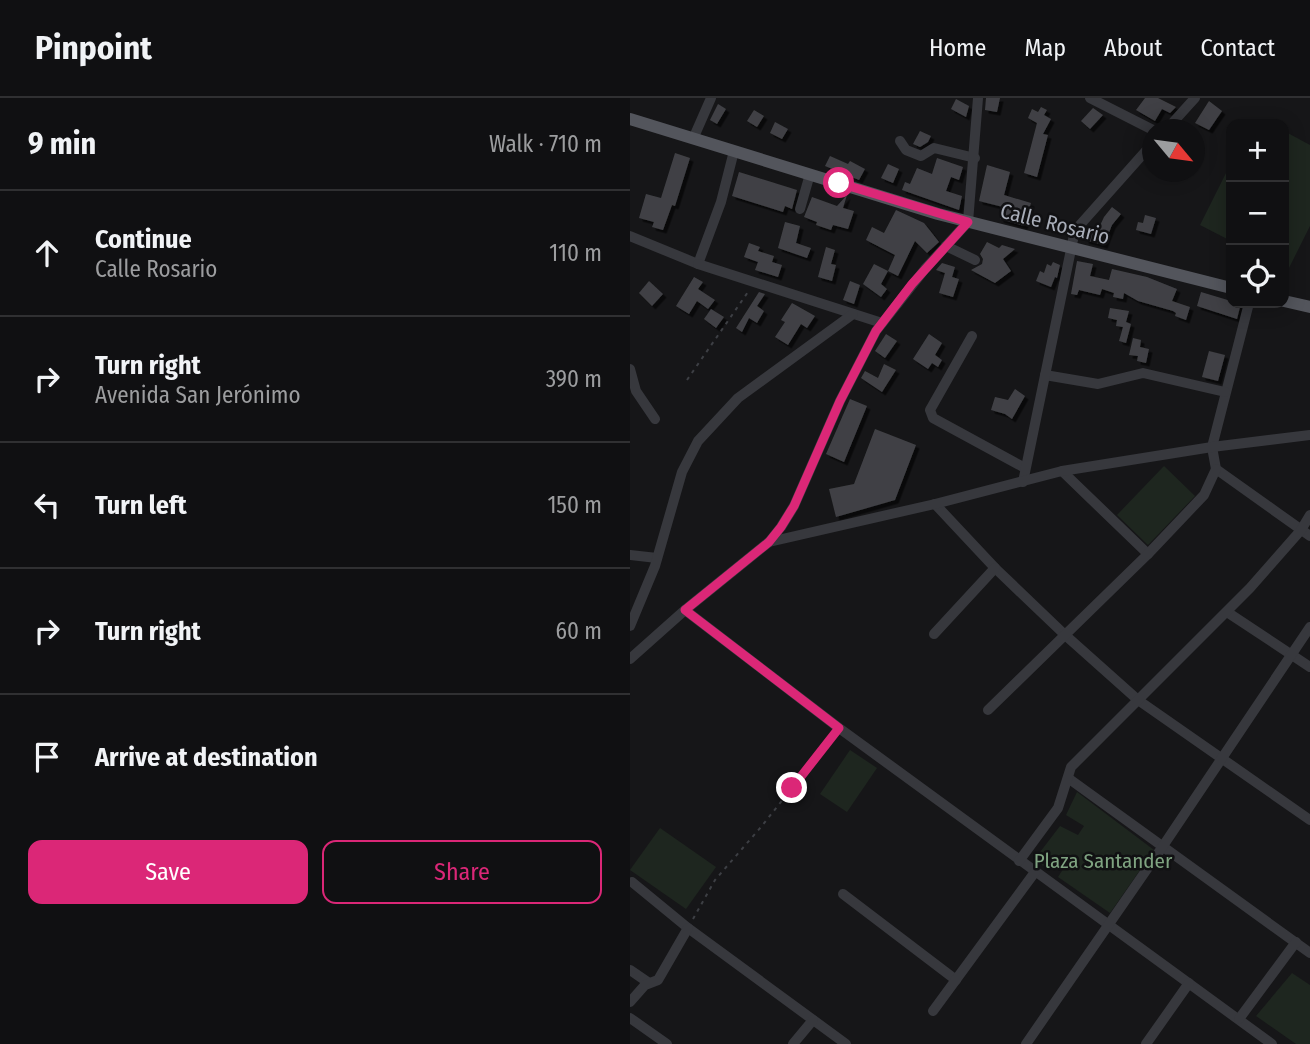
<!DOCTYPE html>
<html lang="en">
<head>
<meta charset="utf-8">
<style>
  body { margin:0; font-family:"Fira Sans Condensed",sans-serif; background:#19191b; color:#f1f3f6 }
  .controls { position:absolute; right:21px; top:21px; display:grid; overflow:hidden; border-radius:14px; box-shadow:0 4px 18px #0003 }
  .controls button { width:63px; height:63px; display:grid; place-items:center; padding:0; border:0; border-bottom:2px solid #303032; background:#101012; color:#f1f3f6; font:35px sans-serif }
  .compass { position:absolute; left:512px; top:21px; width:63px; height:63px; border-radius:50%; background:#101012; box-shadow:0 4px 18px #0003; rotate:119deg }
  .stop { position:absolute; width:21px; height:21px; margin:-16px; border:5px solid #db2777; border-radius:50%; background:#fff }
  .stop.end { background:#db2777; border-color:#fff; box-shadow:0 2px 7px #0008 }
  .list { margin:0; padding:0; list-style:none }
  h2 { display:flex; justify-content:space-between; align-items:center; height:91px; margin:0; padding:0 28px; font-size:30px }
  h2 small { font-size:23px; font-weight:400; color:#9c9d9f }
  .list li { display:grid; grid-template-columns:46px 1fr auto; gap:21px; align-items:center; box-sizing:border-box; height:126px; padding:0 28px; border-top:2px solid #303032 }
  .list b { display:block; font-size:26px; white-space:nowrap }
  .list p { margin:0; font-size:23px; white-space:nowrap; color:#9c9d9f }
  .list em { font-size:23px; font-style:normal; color:#9c9d9f }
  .actions { display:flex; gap:14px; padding:21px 28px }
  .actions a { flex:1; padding:16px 0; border:2px solid #db2777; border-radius:14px; text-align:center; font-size:24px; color:#db2777 }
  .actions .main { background:#db2777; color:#fff }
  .icon { flex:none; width:38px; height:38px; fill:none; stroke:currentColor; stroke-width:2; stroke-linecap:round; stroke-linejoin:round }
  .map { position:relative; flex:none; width:680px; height:946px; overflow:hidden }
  header { display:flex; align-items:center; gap:42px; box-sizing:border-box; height:98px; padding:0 35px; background:#101012; border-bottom:2px solid #303032 }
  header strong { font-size:33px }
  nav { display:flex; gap:38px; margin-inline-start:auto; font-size:24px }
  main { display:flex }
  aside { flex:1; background:#101012 }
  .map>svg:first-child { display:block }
  .green { fill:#1e261f }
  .building { fill:#404145; filter:url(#shadow) }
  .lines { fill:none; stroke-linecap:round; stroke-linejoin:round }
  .path { stroke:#3d3f44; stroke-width:2; stroke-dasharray:3.5 5; stroke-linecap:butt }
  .minor { stroke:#37383d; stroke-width:10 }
  .major { stroke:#53555c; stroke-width:12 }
  .route { stroke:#db2777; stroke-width:9 }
  .labels { text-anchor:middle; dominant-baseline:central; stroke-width:5; stroke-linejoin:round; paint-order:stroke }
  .street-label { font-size:21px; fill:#a8adb8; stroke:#111113 }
  .park-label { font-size:21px; fill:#7fa381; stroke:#111113 }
</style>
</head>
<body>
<header>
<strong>Pinpoint</strong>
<nav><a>Home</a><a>Map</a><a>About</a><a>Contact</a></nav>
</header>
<main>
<aside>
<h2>9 min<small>Walk · 710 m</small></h2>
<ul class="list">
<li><svg class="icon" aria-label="ahead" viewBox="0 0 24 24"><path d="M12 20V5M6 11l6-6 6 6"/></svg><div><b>Continue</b><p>Calle Rosario</p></div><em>110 m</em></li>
<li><svg class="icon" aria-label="right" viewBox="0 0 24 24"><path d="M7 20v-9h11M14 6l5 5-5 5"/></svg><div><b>Turn right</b><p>Avenida San Jerónimo</p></div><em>390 m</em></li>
<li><svg class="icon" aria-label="left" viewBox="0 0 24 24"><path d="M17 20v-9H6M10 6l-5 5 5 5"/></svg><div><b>Turn left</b></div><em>150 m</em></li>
<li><svg class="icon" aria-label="right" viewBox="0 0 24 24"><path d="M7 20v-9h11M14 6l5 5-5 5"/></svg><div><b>Turn right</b></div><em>60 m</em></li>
<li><svg class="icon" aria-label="arrive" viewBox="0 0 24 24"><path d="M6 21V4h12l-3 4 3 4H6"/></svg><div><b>Arrive at destination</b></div></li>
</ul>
<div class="actions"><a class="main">Save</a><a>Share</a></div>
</aside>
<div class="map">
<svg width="680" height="946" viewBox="0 0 680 946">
  <defs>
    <filter id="shadow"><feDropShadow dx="3.5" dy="3.5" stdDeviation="0" flood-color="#0009"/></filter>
  </defs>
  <rect width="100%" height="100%" fill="#161618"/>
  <g class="green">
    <polygon points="654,33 680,47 680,128 658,172 654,170"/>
    <polygon points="601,65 601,143 570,127"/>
    <polygon points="534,368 565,398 518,447 487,417"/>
    <polygon points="220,652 247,670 217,714 190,696"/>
    <polygon points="447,694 524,752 480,815 428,779 437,765 424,757 415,769 404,762 430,728 448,737 454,728 436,717"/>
    <polygon points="30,730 86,769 56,811 0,772"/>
    <polygon points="662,875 680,887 680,946 666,946 626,918"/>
  </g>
  <g class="building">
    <polygon points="356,0 370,0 367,14 355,12"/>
    <polygon points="515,0 528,0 546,9 540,15 532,11 525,23 506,12"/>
    <polygon points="326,1 339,8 336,19 321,11"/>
    <polygon points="579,3 592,13 579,32 565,25"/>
    <polygon points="88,6 96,11 87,26 80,22"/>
    <polygon points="411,9 417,12 414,17 421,21 413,36 418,37 407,79 394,75 407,25 398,20 402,11 408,14"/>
    <polygon points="463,10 473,17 460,31 451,23"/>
    <polygon points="124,12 134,18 127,29 117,23"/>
    <polygon points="145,24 158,31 152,41 140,35"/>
    <polygon points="290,33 301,38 298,44 290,49 283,46"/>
    <polygon points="45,55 60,60 45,108 42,107 33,132 22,129 24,124 9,120 16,96 31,100"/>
    <polygon points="200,58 218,66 220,63 235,71 229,82 195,68"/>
    <polygon points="307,60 333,69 329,82 321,79 316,93 332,98 329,112 272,92 275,84 280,86 287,70 302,76"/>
    <polygon points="258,66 269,71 263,85 251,80"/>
    <polygon points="357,67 380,74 374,97 401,105 394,128 370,121 373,109 349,103"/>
    <polygon points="109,74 167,92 162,111 155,108 153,114 102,98"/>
    <polygon points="217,97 213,110 224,113 218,131 203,127 201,132 186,127 187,124 174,119 182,99 207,108"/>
    <polygon points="482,109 491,116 482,127 474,147 455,142 458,131 467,134 474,119"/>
    <polygon points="266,112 294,125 309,144 297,155 285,143 268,178 258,173 265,157 236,142 242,129 254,135"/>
    <polygon points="515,117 526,120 521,136 506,132 508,124 513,125"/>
    <polygon points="155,124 170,128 166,145 181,150 177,160 148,150"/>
    <polygon points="357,144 369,150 372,147 385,151 373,161 381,173 365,185 341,172 352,166 353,161 350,156"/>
    <polygon points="119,145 130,149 128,153 144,158 142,164 152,167 148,179 125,172 128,164 114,159"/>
    <polygon points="196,149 205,152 201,166 206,167 202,183 188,179"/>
    <polygon points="447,163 463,166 460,178 479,182 482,171 517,179 547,191 542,203 560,209 556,222 545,218 546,215 543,213 508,203 494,195 493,201 483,199 484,195 472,191 470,197 449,192 447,197 441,196"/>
    <polygon points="423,164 430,167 427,180 425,179 421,189 406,183 410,173 414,175 417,166 421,168"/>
    <polygon points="312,165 325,169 322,179 329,181 323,199 309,195 315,175 306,172"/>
    <polygon points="244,166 258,173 251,186 257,191 251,199 233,186"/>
    <polygon points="64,179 73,184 68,191 85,202 78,211 67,203 59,216 46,208"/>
    <polygon points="19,183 33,196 22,208 9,195"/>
    <polygon points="220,183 230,187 224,206 213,202"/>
    <polygon points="129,194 135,196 127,208 134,213 127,225 119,220 112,234 106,230"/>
    <polygon points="571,194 601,203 601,205 611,205 607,221 567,208"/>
    <polygon points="162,205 185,218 177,230 171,226 158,247 145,239 155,224 151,222"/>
    <polygon points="480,210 499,213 496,224 501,226 496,245 489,243 493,229 486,228 487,222 478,220"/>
    <polygon points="81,211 94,219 86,230 74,221"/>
    <polygon points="256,236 267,243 255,260 245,253"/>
    <polygon points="299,236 312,245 305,257 312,262 308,269 302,265 298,271 283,261"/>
    <polygon points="503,240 511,242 510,249 519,251 516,265 507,263 508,258 499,257"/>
    <polygon points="579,253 595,257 588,283 572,279"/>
    <polygon points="254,266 266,272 252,294 231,280 235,273 248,280"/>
    <polygon points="385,291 395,298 382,321 375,316 361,312 365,299 378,302"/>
    <polygon points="220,301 237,308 214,364 196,356"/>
    <polygon points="245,331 286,347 265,402 206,419 199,391 224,386"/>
  </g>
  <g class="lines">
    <g class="path">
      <polyline points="57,282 118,194"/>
      <polyline points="63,821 85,782 131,729 204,637"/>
    </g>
    <g class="minor">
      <polyline points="460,0 523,32"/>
      <polyline points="536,32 565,0"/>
      <polyline points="63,41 81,0"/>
      <polyline points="270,43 276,52 291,58 304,50 345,60"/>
      <polyline points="170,111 180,76"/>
      <polyline points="0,138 68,166 91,104 104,53"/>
      <polyline points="316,148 345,162"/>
      <polyline points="68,166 252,225"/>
      <polyline points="619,205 582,349 586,371 680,438"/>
      <polyline points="342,238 300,312 303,320 395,370"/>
      <polyline points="0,271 6,293 25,321"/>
      <polyline points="415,277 468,286 513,275 595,294"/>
      <polyline points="432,373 518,456"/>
      <polyline points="393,384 444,137 449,128 522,46"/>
      <polyline points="305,406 365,470 434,536 508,602 680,722"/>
      <polyline points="139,444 305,406 432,373 582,349 680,337"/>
      <polyline points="0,457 27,460"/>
      <polyline points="55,512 209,630 642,946"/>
      <polyline points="597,514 680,569"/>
      <polyline points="0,528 25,468 52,374 68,343 108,300 223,216"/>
      <polyline points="304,536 365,470"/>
      <polyline points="0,561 55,512 139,444 151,429 164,408 210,303 246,233 295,171 338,124 348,0"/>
      <polyline points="358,612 518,456 574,397 586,371"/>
      <polyline points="438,680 680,855"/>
      <polyline points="389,763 428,710 441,669 620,490 671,432 680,417"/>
      <polyline points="2,784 58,830 216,946"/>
      <polyline points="213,796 326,882"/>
      <polyline points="0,872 19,885"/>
      <polyline points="0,904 15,887 28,882 58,830"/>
      <polyline points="303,913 405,774"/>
      <polyline points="0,920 37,946"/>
      <polyline points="609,921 666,844"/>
      <polyline points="163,946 183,922"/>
      <polyline points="396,946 533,748 680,529"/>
      <polyline points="516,946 559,885"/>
    </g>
    <g class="major">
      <polyline points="0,21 308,116 601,190"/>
      <polyline points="654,203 680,209"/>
    </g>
  </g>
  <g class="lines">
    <polyline class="route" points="162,690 209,630 55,512 139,444 151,429 164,408 210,303 246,233 282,186 338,124 209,85"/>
  </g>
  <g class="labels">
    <g class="street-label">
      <text transform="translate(425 126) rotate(14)">Calle Rosario</text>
    </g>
    <g class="park-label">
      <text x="473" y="763">Plaza Santander</text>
    </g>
  </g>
</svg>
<div class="controls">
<button>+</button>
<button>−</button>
<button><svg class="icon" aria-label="locate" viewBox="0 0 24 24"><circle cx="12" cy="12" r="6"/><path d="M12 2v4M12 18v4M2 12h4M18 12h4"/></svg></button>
</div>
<svg class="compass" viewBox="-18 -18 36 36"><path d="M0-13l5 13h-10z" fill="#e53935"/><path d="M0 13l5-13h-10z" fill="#9c9d9f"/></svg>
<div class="stop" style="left:209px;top:85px"></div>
<div class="stop end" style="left:162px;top:690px"></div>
</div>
</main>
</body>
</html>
